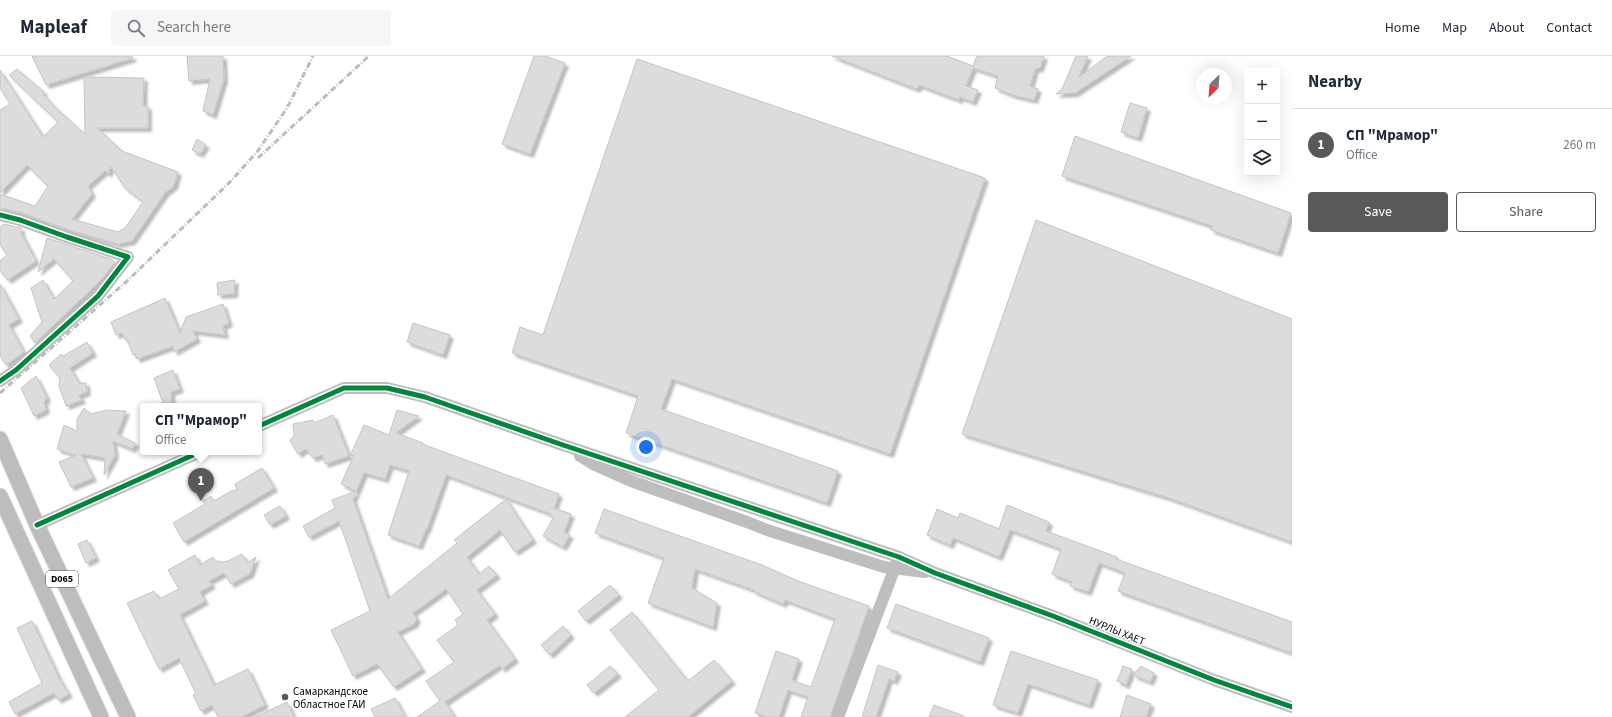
<!DOCTYPE html>
<html lang="en">
<head>
<meta charset="utf-8">
<style>
  body { margin:0; font-family:"Source Sans 3",sans-serif; background:#f6f6f7; color:#1f2937 }
  .controls { position:absolute; right:12px; top:12px; display:grid; overflow:hidden; border-radius:4px; box-shadow:0 4px 16px #0002 }
  .controls button { width:36px; height:36px; display:grid; place-items:center; padding:0; border:0; border-bottom:1px solid #e0e1e3; background:#fff; color:#1f2937; font:20px sans-serif }
  .compass { position:absolute; left:1196px; top:12px; width:36px; height:36px; border-radius:50%; background:#fff; box-shadow:0 4px 16px #0002; rotate:205deg }
  .you { position:absolute; left:646px; top:391px; width:14px; height:14px; margin:-10px; border:3px solid #fff; border-radius:50%; background:#1a73e8; box-shadow:0 0 0 6px #1a73e833 }
  .badge { display:grid; place-items:center; width:26px; height:26px; border-radius:50%; background:#595959; color:#fff; font-size:13px; font-weight:700 }
  .pin { position:absolute; translate:-50% -33px; filter:drop-shadow(0 1px 2px #0008) }
  .pin::after { content:''; position:absolute; top:21px; width:14px; height:12px; background:inherit; clip-path:polygon(0 0,100% 0,50% 100%) }
  .popup { position:absolute; left:140px; top:347px; width:122px; height:52px; box-sizing:border-box; display:grid; place-content:center; border-radius:4px; background:#fff; filter:drop-shadow(0 1px 3px #0005); font-size:13px; white-space:nowrap; color:#747a83 }
  .popup b { font-size:15px; color:#1f2937 }
  .popup::after { content:''; position:absolute; left:50%; top:100%; margin-left:-8px; border:8px solid transparent; border-top-color:#fff }
  .list { margin:0; padding:0; list-style:none }
  h2 { display:flex; justify-content:space-between; align-items:center; height:52px; margin:0; padding:0 16px; font-size:17px }
  h2 small { font-size:13px; font-weight:400; color:#747a83 }
  .list li { display:grid; grid-template-columns:26px 1fr auto; gap:12px; align-items:center; box-sizing:border-box; height:72px; padding:0 16px; border-top:1px solid #e0e1e3 }
  .list b { display:block; font-size:15px; white-space:nowrap }
  .list p { margin:0; font-size:13px; white-space:nowrap; color:#747a83 }
  .list em { font-size:13px; font-style:normal; color:#747a83 }
  .actions { display:flex; gap:8px; padding:12px 16px }
  .actions a { flex:1; padding:9px 0; border:1px solid #595959; border-radius:4px; text-align:center; font-size:14px; color:#595959 }
  .actions .main { background:#595959; color:#fff }
  .icon { flex:none; width:22px; height:22px; fill:none; stroke:currentColor; stroke-width:2; stroke-linecap:round; stroke-linejoin:round }
  .map { position:relative; flex:none; width:1292px; height:661px; overflow:hidden }
  header { display:flex; align-items:center; gap:24px; box-sizing:border-box; height:56px; padding:0 20px; background:#fff; border-bottom:1px solid #e0e1e3 }
  header strong { font-size:19px }
  nav { display:flex; gap:22px; margin-inline-start:auto; font-size:14px }
  .search { width:280px; height:36px; background:#f6f6f7; display:flex; align-items:center; gap:10px; box-sizing:border-box; padding:0 14px; border-radius:4px; color:#747a83; font-size:15px }
  main { display:flex }
  aside { flex:1; background:#fff }
  .map>svg:first-child { display:block }
  .building { fill:#dcdcdc; stroke:#c5c5c5; fill-rule:evenodd; filter:url(#shadow) }
  .lines { fill:none; stroke-linecap:round; stroke-linejoin:round }
  .major-casing { stroke:#dbdbdb; stroke-width:17 }
  .minor { stroke:#bebebe; stroke-width:12 }
  .major { stroke:#bdbdbd; stroke-width:15 }
  .rail { stroke:#bdbdbd; stroke-width:3; stroke-dasharray:6 2 1 2; stroke-linecap:butt }
  .cycleway-casing { stroke:#fff; stroke-width:8 }
  .cycleway { stroke:#00873e; stroke-width:5 }
  .poi-dot { fill:#595959; stroke:#fff; stroke-width:1.5 }
  .labels { text-anchor:middle; dominant-baseline:central; stroke-width:3; stroke-linejoin:round; paint-order:stroke }
  .shield { fill:#fff; stroke:#4c4c4c; stroke-width:1 }
  .shield-label { font-size:10px; font-weight:bold; fill:#000 }
  .street-label { font-size:11px; fill:#000; stroke:#fff }
  .poi-label { font-size:11px; fill:#000; stroke:#fff; text-anchor:start }
</style>
</head>
<body>
<header>
<strong>Mapleaf</strong>
<div class="search"><svg class="icon" aria-label="search" viewBox="0 0 24 24"><circle cx="10" cy="10" r="6"/><path d="M15 15l6 6"/></svg>Search here</div>
<nav><a>Home</a><a>Map</a><a>About</a><a>Contact</a></nav>
</header>
<main>
<div class="map">
<svg width="1292" height="661" viewBox="0 0 1292 661">
  <defs>
    <filter id="shadow"><feDropShadow dx="3.5" dy="3.5" stdDeviation="1" flood-color="#0004"/></filter>
  </defs>
  <rect width="100%" height="100%" fill="#fff"/>
  <g class="building">
    <polygon points="32,0 132,0 133,2 46,29"/>
    <polygon points="187,0 223,0 224,23 213,59 203,55 210,23 189,25"/>
    <polygon points="534,0 545,0 565,7 530,98 502,88"/>
    <polygon points="832,0 947,0 973,10 977,0 1044,0 1040,12 1035,13 1030,30 1038,33 1034,44 1013,39 995,32 998,20 973,12 966,30 978,34 973,46 960,41 959,44 919,29 917,33"/>
    <polygon points="1076,0 1088,0 1079,21 1107,0 1131,0 1075,37 1056,38 1062,33"/>
    <polygon points="637,3 985,122 890,398 672,323 661,353 838,415 827,447 626,377 638,340 512,297 520,271 543,279"/>
    <path d="M 17,13 L 44,36 L 43,38 L 56,52 L 85,78 L 84,21 L 144,22 L 143,50 L 148,50 L 148,72 L 97,72 L 122,95 L 178,116 L 174,130 L 165,137 L 132,185 L 118,188 L 69,174 L 22,157 L 0,152 L 0,138 L 35,150 L 48,130 L 27,109 L 0,137 L 0,54 L 10,48 L 0,32 L 0,14 L 43,81 L 58,66 L 9,19 ZM 111,111 L 125,132 L 143,146 L 125,172 L 118,176 L 72,163 L 92,138 L 88,130 L 105,115 L 108,118 Z"/>
    <polygon points="1130,47 1147,52 1138,82 1121,76"/>
    <polygon points="1075,80 1291,157 1278,197 1211,174 1212,170 1062,120"/>
    <polygon points="197,83 206,89 200,98 192,94"/>
    <polygon points="1036,164 1292,263 1292,486 1169,442 962,378"/>
    <polygon points="4,168 21,172 21,177 36,205 8,224 0,215 0,205 7,199 0,189 0,171"/>
    <polygon points="47,182 111,203 115,206 102,223 35,287 30,280 42,266 31,232 43,224 54,243 73,225 54,203 38,216"/>
    <polygon points="235,224 234,238 218,239 217,227"/>
    <polygon points="0,228 19,263 9,269 24,296 6,309 0,300"/>
    <polygon points="165,242 180,277 186,261 223,248 229,267 223,270 225,279 193,275 197,283 174,296 173,290 137,303 135,297 133,299 127,283 125,284 122,277 116,279 111,266"/>
    <polygon points="413,267 450,279 443,299 407,286"/>
    <polygon points="87,286 93,297 70,312 79,327 86,327 87,336 79,339 82,344 66,350 59,330 60,322 49,309 61,298 63,300"/>
    <polygon points="173,314 180,333 171,336 172,350 164,350 154,322"/>
    <polygon points="36,320 47,342 44,346 46,354 34,360 21,332"/>
    <polygon points="84,352 91,358 107,354 126,355 117,378 135,387 132,393 113,385 115,399 104,419 105,402 81,398 93,422 71,431 59,406 76,399 57,393 64,369 77,375 77,363"/>
    <polygon points="397,354 419,360 396,377 423,387 422,388 559,438 554,452 571,458 564,476 570,479 563,491 543,480 553,462 550,460 551,458 446,419 427,473 426,473 419,490 388,479 409,415 390,409 385,423 364,417 353,443 388,543 457,487 454,484 506,443 533,484 515,496 500,474 467,501 479,518 489,510 497,519 477,534 495,558 487,564 515,603 502,613 500,609 445,646 455,661 417,661 440,645 426,625 454,606 437,584 458,569 455,564 463,558 446,533 413,557 417,563 414,568 398,576 422,613 394,631 377,608 353,620 331,574 370,555 339,465 309,481 303,470 335,452 332,444 356,435 341,428 354,399 350,400 364,369 389,379"/>
    <polygon points="333,359 349,400 325,408 322,399 313,402 306,393 298,398 290,385 294,379 293,368 313,364 314,367"/>
    <polygon points="262,412 274,432 184,486 173,467 205,448 203,445 211,440 214,445 231,435 237,434 235,428"/>
    <polygon points="1007,449 1049,466 1046,475 1117,501 1116,503 1292,566 1292,597 1118,535 1125,517 1099,507 1088,536 1070,530 1072,526 1052,518 1061,493 1010,474 999,501 953,482 950,489 927,479 937,453 958,462 960,457 999,473"/>
    <polygon points="280,450 286,460 270,469 264,459"/>
    <polygon points="604,453 762,509 798,525 869,550 830,661 801,661 808,641 788,634 779,661 767,661 755,657 776,595 799,603 792,624 811,631 835,563 785,544 783,548 753,535 754,534 695,513 692,532 717,547 713,571 648,547 664,502 595,477"/>
    <polygon points="87,484 96,502 86,507 78,488"/>
    <polygon points="242,498 247,507 256,501 250,518 231,528 224,517 209,525 212,529 200,536 205,545 180,559 214,629 248,613 265,649 241,661 218,661 212,649 201,655 193,639 196,638 179,602 159,613 127,547 154,535 159,543 179,533 168,514 195,499 200,509 213,501 216,505 222,506 228,505"/>
    <polygon points="610,529 619,539 586,565 578,555"/>
    <polygon points="896,548 989,582 980,606 887,572"/>
    <polygon points="632,556 688,625 714,604 732,625 688,661 625,661 659,634 610,574"/>
    <polygon points="32,565 59,622 69,638 58,644 54,637 15,658 9,646 42,627 17,572"/>
    <polygon points="563,570 571,579 550,599 541,589"/>
    <polygon points="1011,595 1098,624 1089,649 1028,628 1018,657 993,649"/>
    <polygon points="878,609 898,616 894,625 889,623 876,661 862,661"/>
    <polygon points="610,610 618,618 594,637 587,629"/>
    <polygon points="1123,610 1132,613 1126,629 1117,625"/>
    <polygon points="1141,610 1154,617 1150,626 1133,619"/>
    <polygon points="1127,639 1151,648 1146,661 1120,661"/>
    <polygon points="395,642 405,661 375,661 371,653"/>
    <polygon points="287,646 294,661 255,661"/>
    <polygon points="934,649 964,660 964,661 929,661"/>
  </g>
  <g class="lines">
    <g class="major-casing">
      <g id="major">
        <polyline points="0,383 37,469 128,661"/>
        <polyline points="0,440 101,661"/>
      </g>
    </g>
    <g class="minor">
      <polyline points="0,159 20,164 67,181 128,201 98,240 16,314 0,325"/>
      <polyline points="259,370 344,332 387,332 425,341 560,388 899,501 935,517 1053,560 1214,624 1292,651"/>
      <polyline points="580,400 593,408 631,425 747,466 767,474 884,511 925,516"/>
      <polyline points="37,469 200,396"/>
      <polyline points="838,661 897,506"/>
    </g>
    <use href="#major" class="major"/>
    <g class="rail">
      <polyline points="258,102 369,0"/>
      <polyline points="0,337 126,226 229,127 257,96 287,52 313,0"/>
    </g>
    <g class="cycleway-casing">
      <g id="cycleway">
        <polyline points="0,159 20,164 67,181 128,201 98,240 16,314 0,325"/>
        <polyline points="259,370 344,332 387,332 425,341 560,388 899,501 935,517 1053,560 1214,624 1292,651"/>
        <polyline points="37,469 200,396"/>
      </g>
    </g>
    <use href="#cycleway" class="cycleway"/>
  </g>
  <circle class="poi-dot" cx="285" cy="641" r="4"/>
  <g class="labels">
    <rect class="shield" x="46" y="515" width="32" height="16" rx="3"/>
    <g class="shield-label">
      <text x="62" y="523">D065</text>
    </g>
    <g class="street-label">
      <text transform="translate(1117 575) rotate(22)">НУРЛЫ ХАЕТ</text>
    </g>
    <g class="poi-label">
      <text x="293" y="635">Самаркандское<tspan x="293" dy="13">Областное ГАИ</tspan></text>
    </g>
  </g>
</svg>
<div class="controls">
<button>+</button>
<button>−</button>
<button><svg class="icon" aria-label="layers" viewBox="0 0 24 24"><path d="M12 4l9 5-9 5-9-5zM3 14l9 5 9-5"/></svg></button>
</div>
<svg class="compass" viewBox="-18 -18 36 36"><path d="M0-13l5 13h-10z" fill="#e53935"/><path d="M0 13l5-13h-10z" fill="#747a83"/></svg>
<div class="you"></div>
<div class="pin badge" style="left:201px;top:445px">1</div>
<div class="popup"><b>СП &quot;Мрамор&quot;</b>Office</div>
</div>
<aside>
<h2>Nearby<small></small></h2>
<ul class="list">
<li><span class="badge">1</span><div><b>СП &quot;Мрамор&quot;</b><p>Office</p></div><em>260 m</em></li>
</ul>
<div class="actions"><a class="main">Save</a><a>Share</a></div>
</aside>
</main>
</body>
</html>
